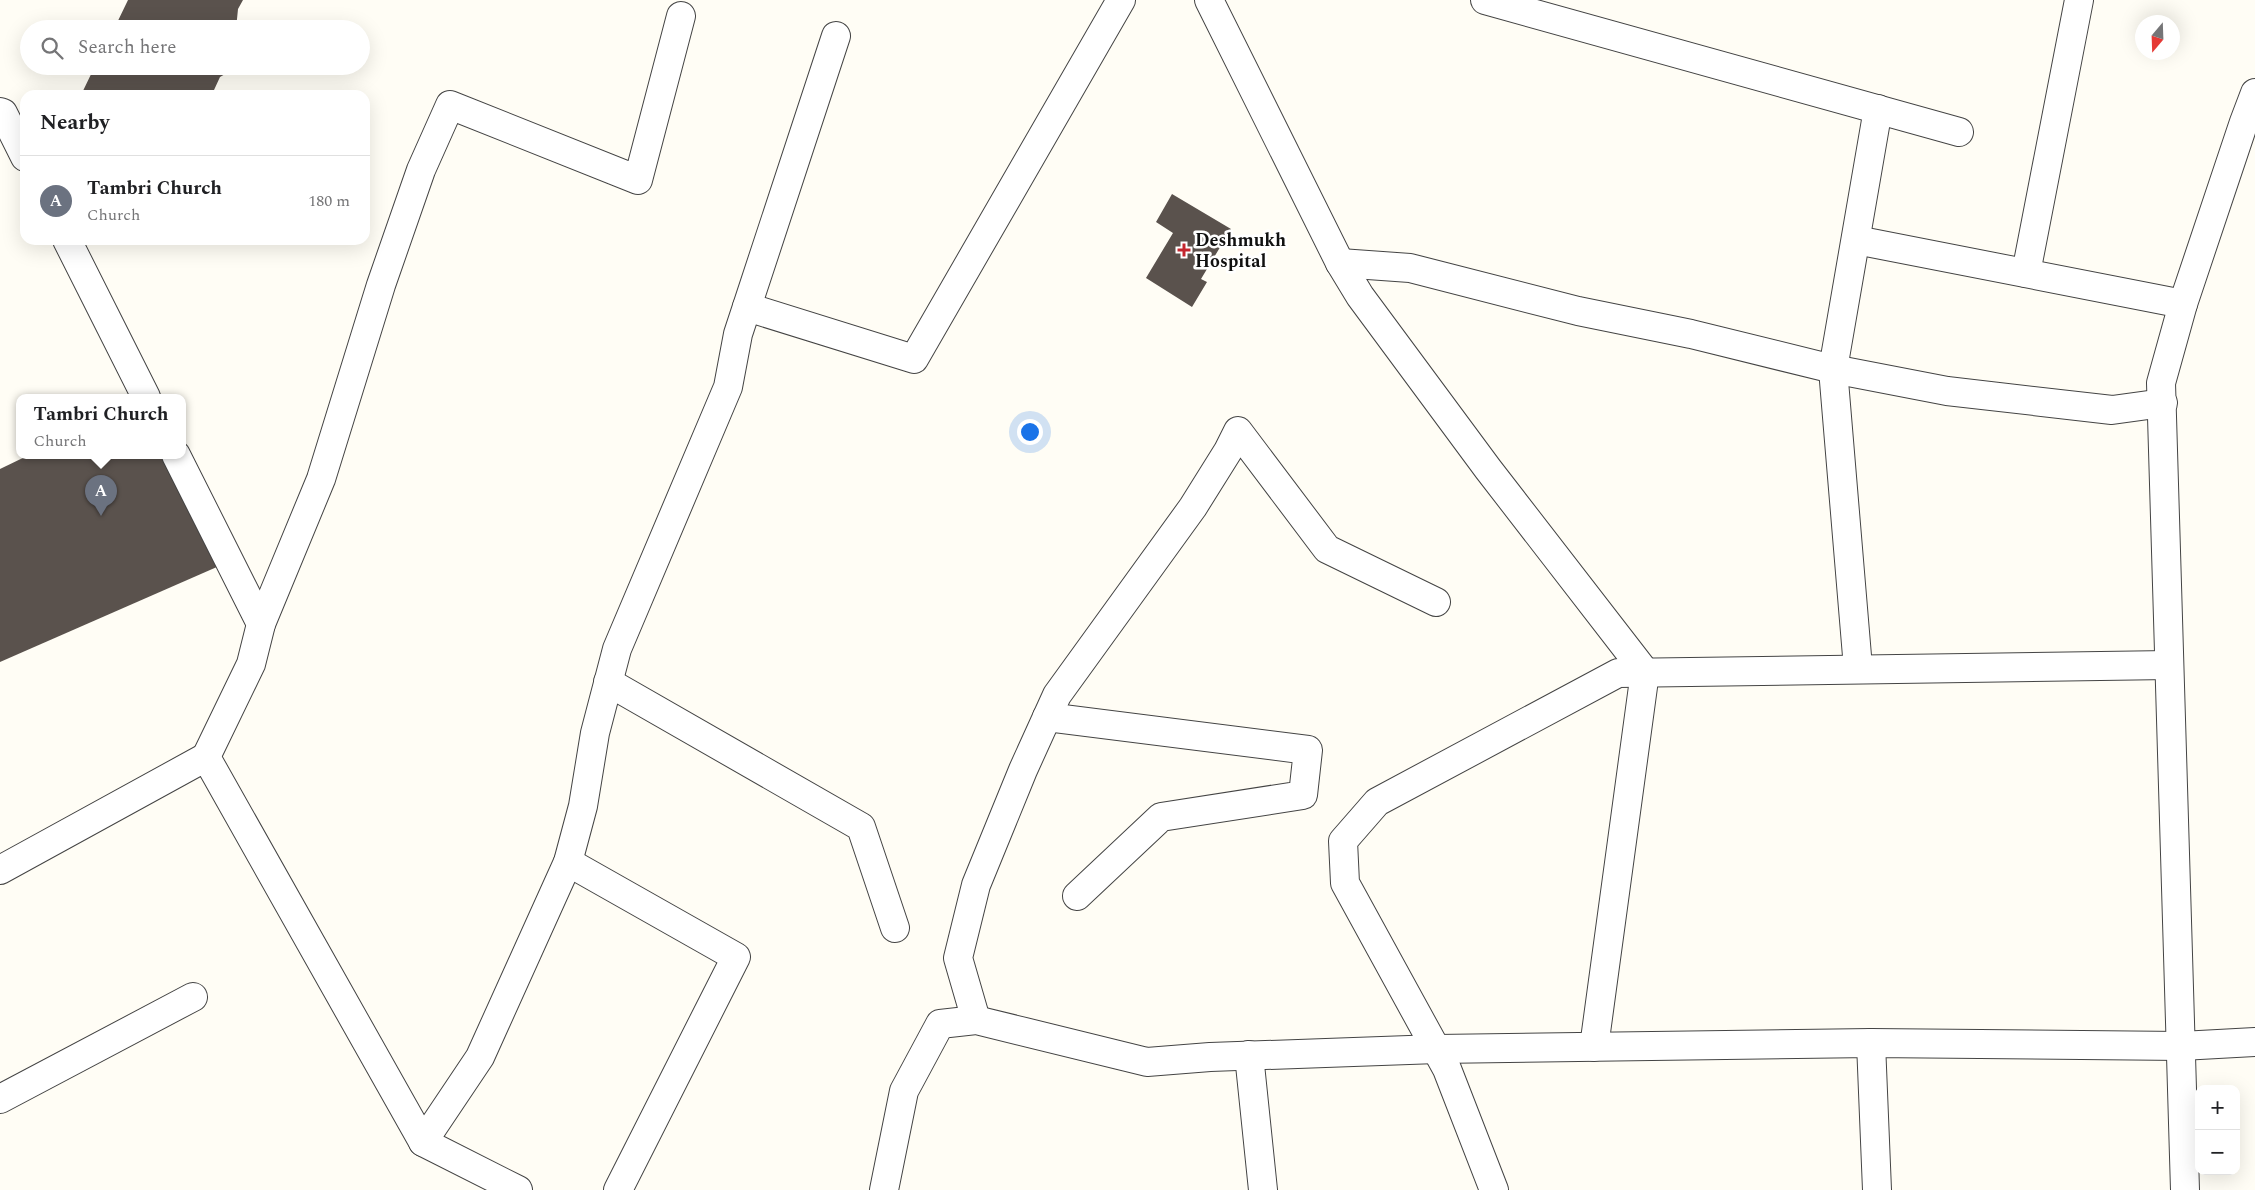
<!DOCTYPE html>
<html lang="en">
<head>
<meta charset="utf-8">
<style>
  body { margin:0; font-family:Spectral,serif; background:#f2f2f2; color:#202124 }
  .controls { position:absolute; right:15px; bottom:15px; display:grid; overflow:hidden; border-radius:10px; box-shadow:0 5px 20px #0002 }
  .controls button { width:45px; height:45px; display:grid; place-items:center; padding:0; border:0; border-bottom:1px solid #e0e0e0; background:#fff; color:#202124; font:25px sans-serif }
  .compass { position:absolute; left:2135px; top:15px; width:45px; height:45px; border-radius:50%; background:#fff; box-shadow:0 5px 20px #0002; rotate:199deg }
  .you { position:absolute; left:1029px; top:431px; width:18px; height:18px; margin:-12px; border:4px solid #fff; border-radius:50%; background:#1a73e8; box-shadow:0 0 0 8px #1a73e833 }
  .badge { display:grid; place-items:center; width:32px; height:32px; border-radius:50%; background:#ea580c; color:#fff; font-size:16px; font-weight:700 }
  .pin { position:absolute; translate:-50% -41px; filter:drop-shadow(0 1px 2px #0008) }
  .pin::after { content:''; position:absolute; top:26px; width:18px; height:15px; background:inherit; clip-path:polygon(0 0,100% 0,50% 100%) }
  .popup { position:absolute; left:16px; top:394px; width:170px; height:65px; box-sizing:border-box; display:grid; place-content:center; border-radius:10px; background:#fff; filter:drop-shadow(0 1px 4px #0005); font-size:16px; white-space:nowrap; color:#757577 }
  .popup b { font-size:19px; color:#202124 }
  .popup::after { content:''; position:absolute; left:50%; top:100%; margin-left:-10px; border:10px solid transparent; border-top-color:#fff }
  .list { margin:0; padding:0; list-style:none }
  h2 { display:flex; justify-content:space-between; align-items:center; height:65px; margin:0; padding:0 20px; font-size:21px }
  h2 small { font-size:16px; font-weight:400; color:#757577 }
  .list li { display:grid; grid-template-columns:32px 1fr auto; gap:15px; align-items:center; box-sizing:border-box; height:90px; padding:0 20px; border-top:1px solid #e0e0e0 }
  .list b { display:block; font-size:19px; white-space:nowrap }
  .list p { margin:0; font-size:16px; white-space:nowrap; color:#757577 }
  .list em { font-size:16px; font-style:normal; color:#757577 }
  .icon { flex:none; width:28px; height:28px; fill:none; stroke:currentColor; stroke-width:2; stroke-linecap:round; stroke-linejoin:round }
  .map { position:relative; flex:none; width:2255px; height:1190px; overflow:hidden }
  .search { position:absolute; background:#fff; box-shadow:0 5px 20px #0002; left:20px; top:20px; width:350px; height:55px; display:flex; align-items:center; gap:12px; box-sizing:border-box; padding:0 18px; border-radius:28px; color:#757577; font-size:19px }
  .panel { position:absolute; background:#fff; box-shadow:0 5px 20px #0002; left:20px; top:90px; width:350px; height:155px; border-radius:15px }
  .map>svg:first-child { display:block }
  .building { fill:#5a524d }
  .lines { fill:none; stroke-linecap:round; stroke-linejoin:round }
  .street-casing { stroke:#444; stroke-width:30 }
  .street { stroke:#fff; stroke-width:28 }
  .poi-dot { fill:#c4262e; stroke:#fff; stroke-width:2 }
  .labels { text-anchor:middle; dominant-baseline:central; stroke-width:5; stroke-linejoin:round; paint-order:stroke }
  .poi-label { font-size:18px; font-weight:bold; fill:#111; stroke:#fff; text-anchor:start }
</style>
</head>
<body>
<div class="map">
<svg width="2255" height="1190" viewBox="0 0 2255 1190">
  <rect width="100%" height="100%" fill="#fffdf5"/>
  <g class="building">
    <polygon points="128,0 243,0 238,9 236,29 114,29"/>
    <polygon points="95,66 232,66 232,70 220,77 214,90 224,95 81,95"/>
    <polygon points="1172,194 1231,229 1201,279 1207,282 1192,307 1146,278 1173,233 1156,222"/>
    <polygon points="29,455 171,455 226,563 0,662 0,469"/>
  </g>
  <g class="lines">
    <g class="street-casing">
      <g id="street">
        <polyline points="1209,0 1340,263 1360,296 1488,469 1645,672 1594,1047"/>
        <polyline points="1485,0 1959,132"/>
        <polyline points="0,112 3,113 25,157"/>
        <polyline points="67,240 146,397"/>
        <polyline points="1856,240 2183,304"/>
        <polyline points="1340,263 1410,268 1578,311 1691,334 1833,369 1947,391 2112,410 2163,403"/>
        <polyline points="2026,273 2079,0"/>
        <polyline points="747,307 914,359 1121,0"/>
        <polyline points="176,455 261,624"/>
        <polyline points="1858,668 1833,369 1878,109"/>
        <polyline points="608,682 861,827 895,928"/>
        <polyline points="1047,717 1308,750 1303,795 1161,817 1077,896"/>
        <polyline points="206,757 251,664 261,624 321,479 381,285 421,170 450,105 638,180 681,16"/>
        <polyline points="568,862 736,957 618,1190"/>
        <polyline points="0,870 206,757 423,1142 480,1057 568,862 583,806 595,733 617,649 728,387 738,334 836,36"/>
        <polyline points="976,1020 958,958 976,885 1023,770 1057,695 1193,507 1228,451 1238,431 1327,549 1436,602"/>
        <polyline points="1871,1043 1877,1190"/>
        <polyline points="1249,1055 1263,1190"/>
        <polyline points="0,1099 193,997"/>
        <polyline points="423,1142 518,1190"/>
        <polyline points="884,1190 904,1091 940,1024 976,1020 1147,1062 1210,1057 1437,1049 1871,1043 2181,1046 2255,1042"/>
        <polyline points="1494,1190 1447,1069 1345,883 1343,841 1377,802 1618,673 2169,665"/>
        <polyline points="2185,1190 2161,383 2183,304 2244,122 2255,93"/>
      </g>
    </g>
    <use href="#street" class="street"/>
  </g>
  <path class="poi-dot" d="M1181.5 242.5h5v5h5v5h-5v5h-5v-5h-5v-5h5z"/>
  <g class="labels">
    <g class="poi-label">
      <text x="1195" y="240">Deshmukh<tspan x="1195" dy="21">Hospital</tspan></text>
    </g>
  </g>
</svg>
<div class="controls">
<button>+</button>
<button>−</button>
</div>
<svg class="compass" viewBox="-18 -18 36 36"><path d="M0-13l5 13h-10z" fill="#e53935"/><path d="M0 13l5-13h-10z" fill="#757577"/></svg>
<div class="you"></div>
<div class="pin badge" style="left:101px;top:516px;background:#6b7280">A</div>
<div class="popup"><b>Tambri Church</b>Church</div>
<div class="search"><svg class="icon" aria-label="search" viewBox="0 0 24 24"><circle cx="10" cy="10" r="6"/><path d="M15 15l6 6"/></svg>Search here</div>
<section class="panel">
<h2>Nearby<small></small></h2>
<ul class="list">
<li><span class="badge" style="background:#6b7280">A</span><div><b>Tambri Church</b><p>Church</p></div><em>180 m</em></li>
</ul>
</section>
</div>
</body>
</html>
